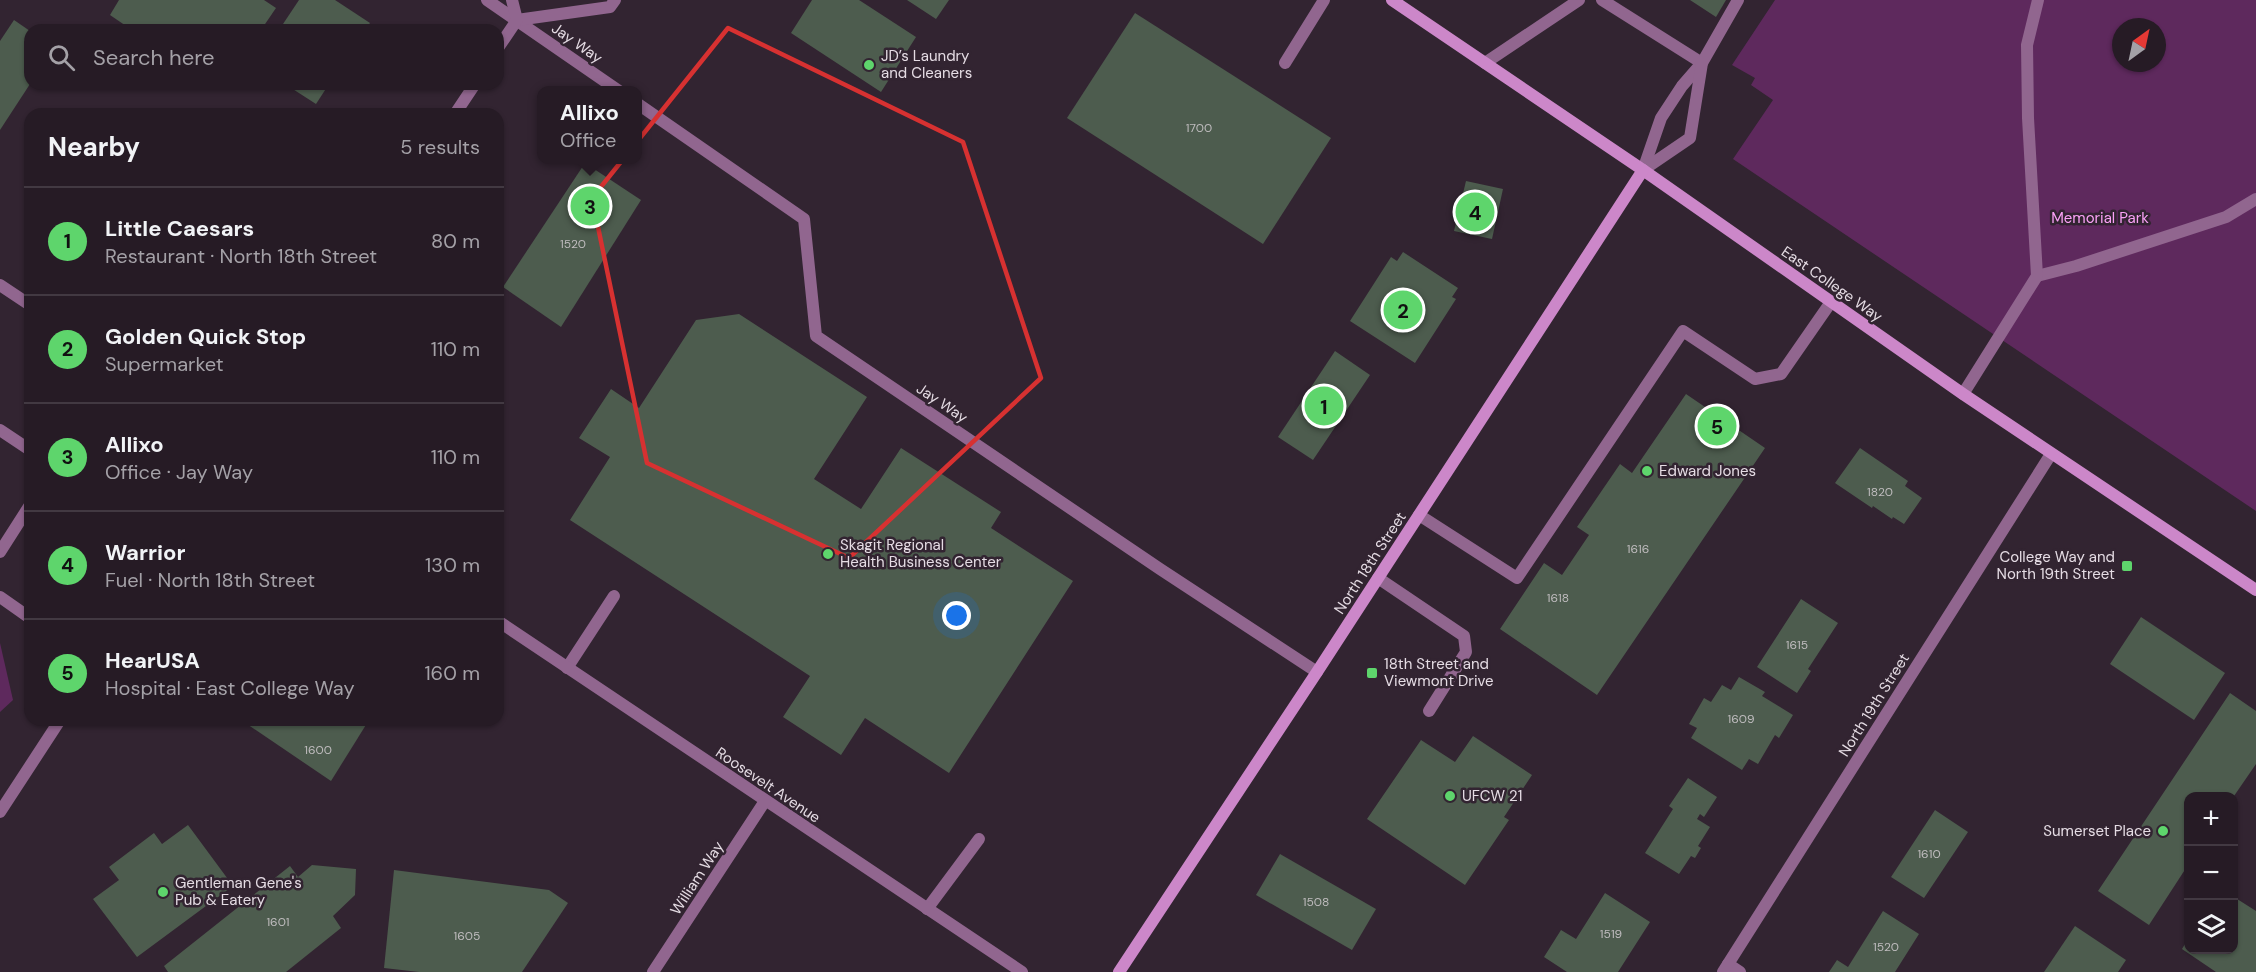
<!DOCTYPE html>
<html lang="en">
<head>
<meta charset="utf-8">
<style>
  body { margin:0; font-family:"DM Sans",sans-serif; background:#322832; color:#f1f3f6 }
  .controls { position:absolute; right:18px; bottom:18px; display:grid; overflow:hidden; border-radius:12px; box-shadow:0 2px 4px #0004 }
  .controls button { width:54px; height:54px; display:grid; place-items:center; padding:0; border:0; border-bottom:2px solid #423942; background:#261b25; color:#f1f3f6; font:30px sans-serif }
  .compass { position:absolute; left:2112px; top:18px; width:54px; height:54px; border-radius:50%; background:#261b25; box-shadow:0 2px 4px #0004; rotate:33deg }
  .you { position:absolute; left:957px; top:616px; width:21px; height:21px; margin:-15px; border:4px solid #fff; border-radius:50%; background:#1a73e8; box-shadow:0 0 0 9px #1a73e833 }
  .badge { display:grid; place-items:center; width:39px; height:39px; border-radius:50%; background:#5ed56c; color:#111; font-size:20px; font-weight:700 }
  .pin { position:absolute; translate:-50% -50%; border:3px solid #fff; box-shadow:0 2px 6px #0006 }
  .popup { position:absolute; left:537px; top:86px; width:105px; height:78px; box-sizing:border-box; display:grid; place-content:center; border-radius:12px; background:#261b25; filter:drop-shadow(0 2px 4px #0005); font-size:20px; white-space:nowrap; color:#a4a1a7 }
  .popup b { font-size:22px; color:#f1f3f6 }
  .popup::after { content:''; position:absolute; left:50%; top:100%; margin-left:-12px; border:12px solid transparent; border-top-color:#261b25 }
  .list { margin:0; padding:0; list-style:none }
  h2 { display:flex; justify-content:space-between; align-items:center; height:78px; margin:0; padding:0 24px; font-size:26px }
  h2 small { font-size:20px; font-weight:400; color:#a4a1a7 }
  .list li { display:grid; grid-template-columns:39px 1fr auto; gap:18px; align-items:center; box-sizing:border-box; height:108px; padding:0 24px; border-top:2px solid #423942 }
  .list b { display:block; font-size:22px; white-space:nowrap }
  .list p { margin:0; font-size:20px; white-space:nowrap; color:#a4a1a7 }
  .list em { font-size:20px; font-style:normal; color:#a4a1a7 }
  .icon { flex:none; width:33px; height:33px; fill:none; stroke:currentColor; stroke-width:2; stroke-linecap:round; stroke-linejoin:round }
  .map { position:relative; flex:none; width:2256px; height:972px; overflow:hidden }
  .search { position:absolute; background:#261b25; box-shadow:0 2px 4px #0004; left:24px; top:24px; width:480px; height:66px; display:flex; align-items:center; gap:15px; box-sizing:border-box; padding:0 21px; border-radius:18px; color:#a4a1a7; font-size:22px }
  .panel { position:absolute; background:#261b25; box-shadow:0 2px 4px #0004; left:24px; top:108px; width:480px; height:618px; border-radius:18px }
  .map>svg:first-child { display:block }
  .green { fill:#5e295d; fill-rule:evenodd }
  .building { fill:#4d5c4e }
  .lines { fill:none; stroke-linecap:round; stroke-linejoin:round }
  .lane { stroke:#91668f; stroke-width:12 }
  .street { stroke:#91668f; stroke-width:12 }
  .secondary { stroke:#cc87c9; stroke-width:12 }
  .marked { fill:none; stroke:#d73131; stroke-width:4.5; stroke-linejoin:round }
  .poi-dot { fill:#5ed56c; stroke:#322431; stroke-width:2 }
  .labels { text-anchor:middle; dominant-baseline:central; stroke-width:5; stroke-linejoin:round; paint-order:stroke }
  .number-label { font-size:12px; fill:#bfbcbe }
  .street-label { font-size:15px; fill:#e5dce4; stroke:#322431 }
  .poi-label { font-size:15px; fill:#e5dce4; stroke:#322431; text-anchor:start }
  .park-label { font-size:15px; fill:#faa1f6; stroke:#322431 }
</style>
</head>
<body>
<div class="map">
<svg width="2256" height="972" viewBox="0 0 2256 972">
  <rect width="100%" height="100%" fill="#322431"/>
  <g class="green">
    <path d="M 1775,0 L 2256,0 L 2256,511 L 1733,159 L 1773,100 L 1751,85 L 1755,78 L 1732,65 ZM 2121,27 L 2157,27 L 2157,63 L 2121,63 Z"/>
    <polygon points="0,643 13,700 0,712"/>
  </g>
  <g class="building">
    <polygon points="119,0 264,0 276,8 261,30 132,30 110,15"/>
    <polygon points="299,0 335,0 370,23 365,30 279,30"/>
    <polygon points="812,0 859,0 916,37 881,92 791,33"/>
    <polygon points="907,0 949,0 936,19"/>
    <polygon points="1690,0 1726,0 1716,17"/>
    <polygon points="1135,13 1331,138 1263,244 1067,118"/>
    <polygon points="14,20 30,31 30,84 0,130 0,41"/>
    <polygon points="285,84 329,84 316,104"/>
    <polygon points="585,163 641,200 561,327 503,287"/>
    <polygon points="1466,181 1503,189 1492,239 1454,231"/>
    <polygon points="1403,252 1458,288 1452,297 1456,299 1415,363 1350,321 1391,257 1397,261"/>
    <polygon points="739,314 867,397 814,479 861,509 901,448 1001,512 991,528 1073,581 949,773 865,718 841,755 783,717 810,676 570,520 610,457 579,438 611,389 639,408 696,320"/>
    <polygon points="1335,351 1370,375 1313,460 1278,437"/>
    <polygon points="1686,394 1765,448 1597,695 1500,629 1544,563 1562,575 1589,535 1577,527 1620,464 1632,473"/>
    <polygon points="1860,448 1908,481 1905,486 1922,498 1904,524 1893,517 1892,519 1873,506 1872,508 1835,483"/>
    <polygon points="1801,599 1838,623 1808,669 1811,671 1797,693 1757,667"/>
    <polygon points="2141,617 2225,673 2194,720 2110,664"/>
    <polygon points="1739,677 1765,692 1762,696 1793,715 1779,738 1775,735 1758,764 1749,759 1742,770 1691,738 1697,728 1689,724 1704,698 1711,702 1722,685 1731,690"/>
    <polygon points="2230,693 2256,711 2256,764 2234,796 2188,796 2188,865 2149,925 2098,891"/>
    <polygon points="241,720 369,720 331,781"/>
    <polygon points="1473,736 1532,775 1504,817 1509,820 1465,885 1367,819 1421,740 1455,762"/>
    <polygon points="1688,778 1717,797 1704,817 1700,814 1697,819 1710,827 1698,846 1701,848 1695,858 1691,856 1679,874 1645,853 1673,809 1669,806"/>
    <polygon points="1935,810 1968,832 1924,898 1891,877"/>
    <polygon points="188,825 233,886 137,957 93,899 119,880 109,867 154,833 162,844"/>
    <polygon points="1280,854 1376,909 1352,950 1256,895"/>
    <polygon points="312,865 356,869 355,895 333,916 341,928 286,972 168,972 164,966 290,866 298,877"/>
    <polygon points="394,870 549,890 568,903 522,972 419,972 384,968"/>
    <polygon points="1605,893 1650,922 1618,972 1567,972 1544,957 1561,930 1576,939"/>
    <polygon points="2234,897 2256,911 2256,972 2216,972 2182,949 2188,939 2188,950 2234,950"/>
    <polygon points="1883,911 1919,934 1895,972 1829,972 1837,960 1848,967"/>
    <polygon points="2075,926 2126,960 2118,972 2044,972"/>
  </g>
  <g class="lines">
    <g class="lane">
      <polyline points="1602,0 1702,63 1682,86 1661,118 1643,170"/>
      <polyline points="1285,63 1324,0"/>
      <polyline points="1485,63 1579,0"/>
      <polyline points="1643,170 1690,138 1702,63 1738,0"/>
      <polyline points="2037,276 2076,266 2226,217 2256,199"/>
      <polyline points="1963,394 2037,276 2028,118 2027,45 2038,0"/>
      <polyline points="0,430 30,450"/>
      <polyline points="1419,515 1517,578 1683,331 1755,379 1781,374 1831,302"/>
      <polyline points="0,552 30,505"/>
      <polyline points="1378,578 1464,636 1466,652 1429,711"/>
      <polyline points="0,597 30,618"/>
      <polyline points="567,668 614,596"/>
      <polyline points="927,909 979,839"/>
      <polyline points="1728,964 1740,972"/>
    </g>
    <g class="street">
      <polyline points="487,0 619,91"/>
      <polyline points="517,20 610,7 615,0"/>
      <polyline points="498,48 517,20 512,0"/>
      <polyline points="638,104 804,219 816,336 1160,569 1317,672"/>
      <polyline points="455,114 475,84"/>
      <polyline points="0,285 30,305"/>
      <polyline points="498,621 1022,972"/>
      <polyline points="0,812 60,720"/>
      <polyline points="653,972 765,801"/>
      <polyline points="1723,972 2051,454"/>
    </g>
    <g class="secondary">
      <polyline points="1392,0 1643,170 1963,394 2256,590"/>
      <polyline points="1119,972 1317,672 1643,170"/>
    </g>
  </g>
  <path class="marked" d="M 728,28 L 963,142 L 1041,378 L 849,558 L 647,463 L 592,198 Z"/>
  <g class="poi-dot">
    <circle cx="869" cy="65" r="6"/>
    <circle cx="1647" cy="471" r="6"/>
    <circle cx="828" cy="554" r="6"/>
    <rect x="2121" y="560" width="12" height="12" rx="3"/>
    <rect x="1366" y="667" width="12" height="12" rx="3"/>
    <circle cx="1450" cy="796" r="6"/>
    <circle cx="2163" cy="831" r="6"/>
    <circle cx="163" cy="892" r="6"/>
  </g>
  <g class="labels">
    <g class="number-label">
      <text x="1199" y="128">1700</text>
      <text x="573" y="244">1520</text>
      <text x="1880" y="492">1820</text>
      <text x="1638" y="549">1616</text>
      <text x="1558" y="598">1618</text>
      <text x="1797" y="645">1615</text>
      <text x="1741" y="719">1609</text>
      <text x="318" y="750">1600</text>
      <text x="1929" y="854">1610</text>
      <text x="1316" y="902">1508</text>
      <text x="278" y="922">1601</text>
      <text x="1611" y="934">1519</text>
      <text x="467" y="936">1605</text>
      <text x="1886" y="947">1520</text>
    </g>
    <g class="street-label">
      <text transform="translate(577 43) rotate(35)">Jay Way</text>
      <text transform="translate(1832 284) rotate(35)">East College Way</text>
      <text transform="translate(942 403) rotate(34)">Jay Way</text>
      <text transform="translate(1370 563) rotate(-57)">North 18th Street</text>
      <text transform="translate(1874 705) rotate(-58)">North 19th Street</text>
      <text transform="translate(768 785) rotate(34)">Roosevelt Avenue</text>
      <text transform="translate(697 878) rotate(-57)">William Way</text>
    </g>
    <g class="poi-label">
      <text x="881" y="56">JD’s Laundry<tspan x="881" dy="17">and Cleaners</tspan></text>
      <text x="1659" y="471">Edward Jones</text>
      <text x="840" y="545">Skagit Regional<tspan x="840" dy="17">Health Business Center</tspan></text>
      <text x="2115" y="557" text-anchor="end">College Way and<tspan x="2115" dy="17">North 19th Street</tspan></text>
      <text x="1384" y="664">18th Street and<tspan x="1384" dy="17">Viewmont Drive</tspan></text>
      <text x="1462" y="796">UFCW 21</text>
      <text x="2151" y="831" text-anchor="end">Sumerset Place</text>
      <text x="175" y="883">Gentleman Gene's<tspan x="175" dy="17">Pub &amp; Eatery</tspan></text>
    </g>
    <g class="park-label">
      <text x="2100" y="218">Memorial Park</text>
    </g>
  </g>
</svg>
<div class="controls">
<button>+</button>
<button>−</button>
<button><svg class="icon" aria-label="layers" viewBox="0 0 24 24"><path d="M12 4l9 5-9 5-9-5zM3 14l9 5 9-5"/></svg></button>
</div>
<svg class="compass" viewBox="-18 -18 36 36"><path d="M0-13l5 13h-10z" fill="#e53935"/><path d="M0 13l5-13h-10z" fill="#a4a1a7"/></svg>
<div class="you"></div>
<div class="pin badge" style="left:1324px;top:406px">1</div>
<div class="pin badge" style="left:1403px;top:310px">2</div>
<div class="pin badge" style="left:590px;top:206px">3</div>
<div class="popup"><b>Allixo</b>Office</div>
<div class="pin badge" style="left:1475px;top:212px">4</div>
<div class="pin badge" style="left:1717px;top:426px">5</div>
<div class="search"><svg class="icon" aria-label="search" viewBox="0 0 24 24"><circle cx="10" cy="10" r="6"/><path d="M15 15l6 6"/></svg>Search here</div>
<section class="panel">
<h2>Nearby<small>5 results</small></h2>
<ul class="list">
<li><span class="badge">1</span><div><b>Little Caesars</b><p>Restaurant · North 18th Street</p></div><em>80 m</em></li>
<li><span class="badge">2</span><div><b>Golden Quick Stop</b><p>Supermarket</p></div><em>110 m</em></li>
<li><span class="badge">3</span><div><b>Allixo</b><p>Office · Jay Way</p></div><em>110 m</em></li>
<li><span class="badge">4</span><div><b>Warrior</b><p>Fuel · North 18th Street</p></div><em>130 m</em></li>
<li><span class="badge">5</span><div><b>HearUSA</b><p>Hospital · East College Way</p></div><em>160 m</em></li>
</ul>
</section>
</div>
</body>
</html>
